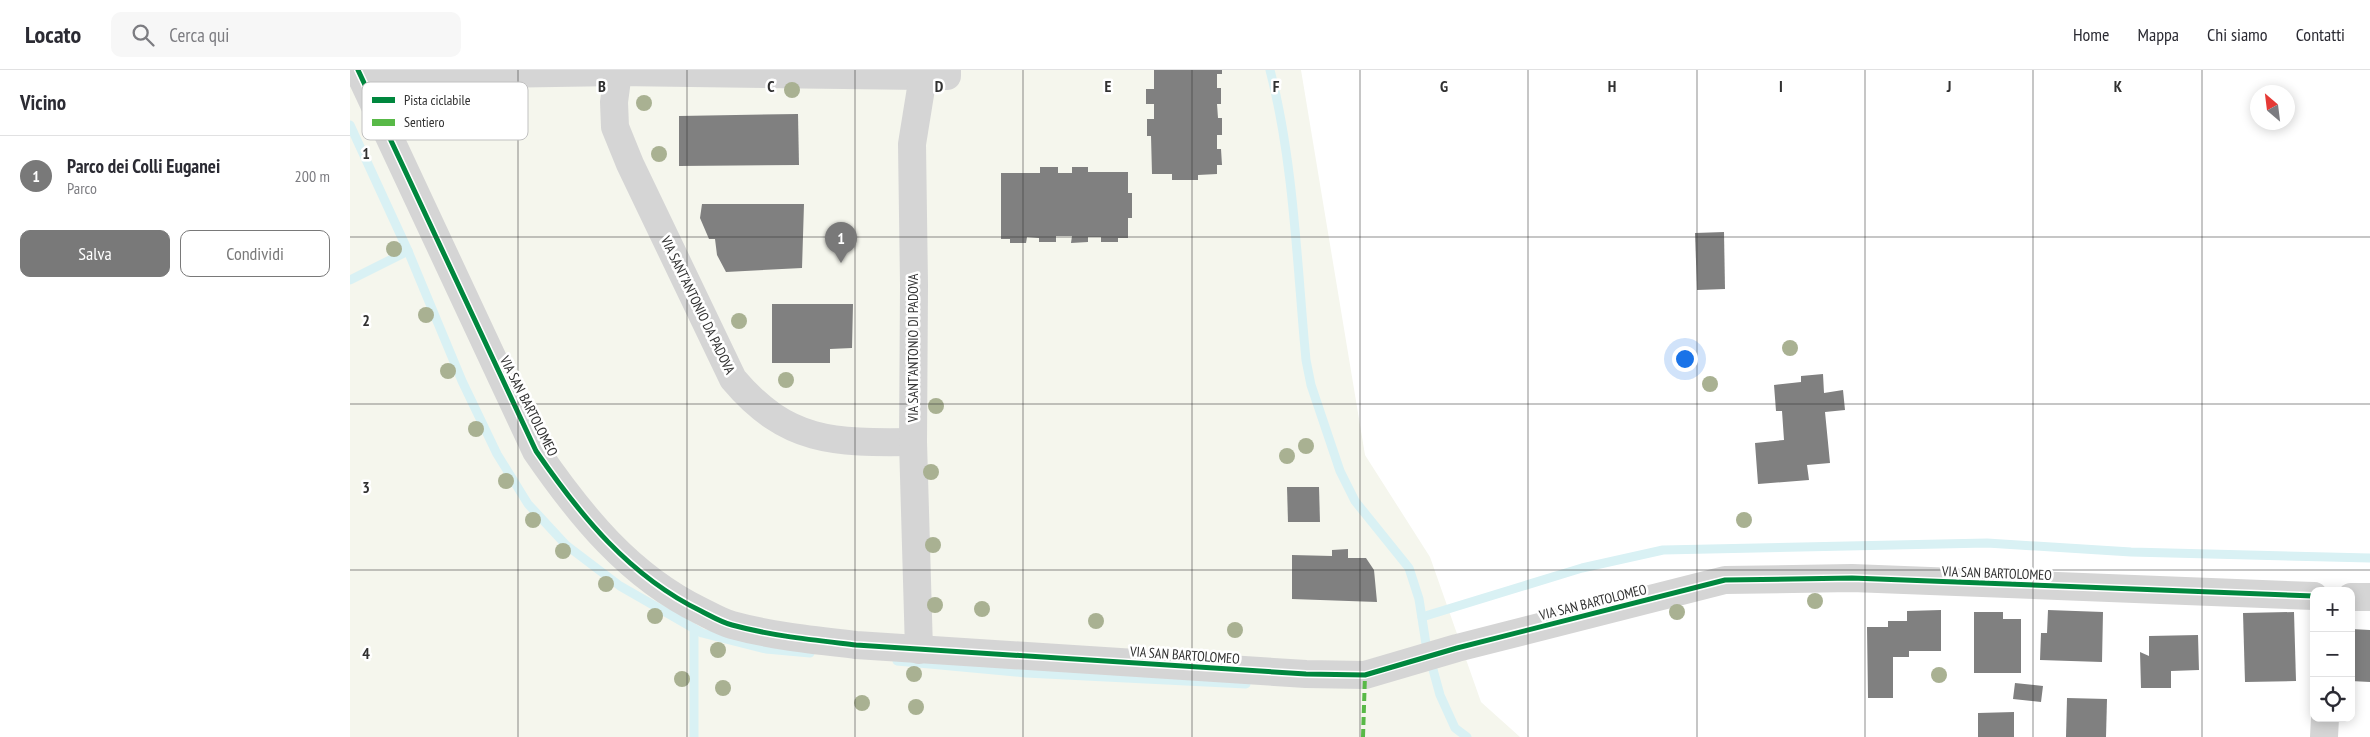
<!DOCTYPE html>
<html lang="it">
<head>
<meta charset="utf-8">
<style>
  body { margin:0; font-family:"PT Sans Narrow",sans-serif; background:#f7f7f7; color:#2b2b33 }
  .controls { position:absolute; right:15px; bottom:15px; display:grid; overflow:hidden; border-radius:10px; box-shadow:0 2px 12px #0003 }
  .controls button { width:45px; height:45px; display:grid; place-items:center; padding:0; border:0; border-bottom:1px solid #e1e1e2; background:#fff; color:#2b2b33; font:25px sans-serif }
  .compass { position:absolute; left:1900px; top:15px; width:45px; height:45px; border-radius:50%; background:#fff; box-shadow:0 2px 12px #0003; rotate:332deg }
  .you { position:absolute; left:1334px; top:288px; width:18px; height:18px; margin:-12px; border:4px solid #fff; border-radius:50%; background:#1a73e8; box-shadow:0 0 0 8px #1a73e833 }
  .badge { display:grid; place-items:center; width:32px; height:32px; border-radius:50%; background:#797979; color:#fff; font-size:16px; font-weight:700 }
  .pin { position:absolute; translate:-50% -41px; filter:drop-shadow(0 1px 2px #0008) }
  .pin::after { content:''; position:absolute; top:26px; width:18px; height:15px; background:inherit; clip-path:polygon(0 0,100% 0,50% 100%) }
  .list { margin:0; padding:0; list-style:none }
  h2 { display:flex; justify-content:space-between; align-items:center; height:65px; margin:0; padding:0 20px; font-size:21px }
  h2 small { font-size:16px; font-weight:400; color:#7c7c81 }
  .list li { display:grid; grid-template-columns:32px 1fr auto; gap:15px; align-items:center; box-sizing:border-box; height:80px; padding:0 20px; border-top:1px solid #e1e1e2 }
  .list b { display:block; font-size:19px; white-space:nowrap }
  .list p { margin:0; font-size:16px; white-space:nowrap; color:#7c7c81 }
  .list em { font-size:16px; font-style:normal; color:#7c7c81 }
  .actions { display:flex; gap:10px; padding:15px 20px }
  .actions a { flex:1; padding:11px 0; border:1px solid #797979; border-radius:10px; text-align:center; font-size:18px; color:#797979 }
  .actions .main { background:#797979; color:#fff }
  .icon { flex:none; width:28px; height:28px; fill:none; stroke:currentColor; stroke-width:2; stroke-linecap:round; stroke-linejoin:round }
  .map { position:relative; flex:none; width:2020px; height:667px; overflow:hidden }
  header { display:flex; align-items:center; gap:30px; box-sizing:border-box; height:70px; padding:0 25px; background:#fff; border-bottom:1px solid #e1e1e2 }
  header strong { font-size:24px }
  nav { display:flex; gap:28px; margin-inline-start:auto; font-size:18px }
  .search { width:350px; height:45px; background:#f7f7f7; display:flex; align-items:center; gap:12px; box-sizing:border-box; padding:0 18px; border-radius:10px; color:#7c7c81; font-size:19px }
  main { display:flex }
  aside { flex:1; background:#fff }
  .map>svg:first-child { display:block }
  .green { fill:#f5f6ed }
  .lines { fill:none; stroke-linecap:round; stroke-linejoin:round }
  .stream { stroke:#d9f1f4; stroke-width:9 }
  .building { fill:#808080 }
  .minor { stroke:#d5d5d5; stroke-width:28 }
  .quiet { stroke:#58b947; stroke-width:4; stroke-dasharray:8 4; stroke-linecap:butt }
  .cycleway-casing { stroke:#fff; stroke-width:8 }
  .cycleway { stroke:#00873e; stroke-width:5 }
  .tree { fill:#a9b192 }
  .grid { fill:none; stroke:#313131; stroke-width:1; stroke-opacity:0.55 }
  .labels { text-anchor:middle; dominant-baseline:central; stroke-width:5; stroke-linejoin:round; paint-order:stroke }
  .street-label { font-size:14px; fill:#313131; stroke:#fff }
  .key { fill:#fff; stroke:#c1c1c1; stroke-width:1 }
  .key-label { font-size:14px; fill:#313131 }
  .grid-label { font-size:16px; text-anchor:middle; font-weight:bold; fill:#313131; stroke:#fff; stroke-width:5; stroke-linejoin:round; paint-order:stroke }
</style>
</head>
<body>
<header>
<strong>Locato</strong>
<div class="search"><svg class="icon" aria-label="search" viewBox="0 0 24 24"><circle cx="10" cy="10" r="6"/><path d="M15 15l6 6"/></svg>Cerca qui</div>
<nav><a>Home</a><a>Mappa</a><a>Chi siamo</a><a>Contatti</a></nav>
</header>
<main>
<aside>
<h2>Vicino<small></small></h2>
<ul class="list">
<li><span class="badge">1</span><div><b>Parco dei Colli Euganei</b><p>Parco</p></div><em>200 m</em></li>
</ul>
<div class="actions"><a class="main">Salva</a><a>Condividi</a></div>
</aside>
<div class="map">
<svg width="2020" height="667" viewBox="0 0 2020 667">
  <rect width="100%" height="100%" fill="#fff"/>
  <polygon class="green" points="0,0 951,0 1015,385 1080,487 1131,632 1170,667 0,667"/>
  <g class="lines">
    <g class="stream">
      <path d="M 920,0 C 944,92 947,196 956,290 L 961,315 L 990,401 L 1005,431 L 1059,498 L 1069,529 L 1076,574 L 1090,625 L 1105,658 L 1117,667"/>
      <polyline points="0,55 58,181 112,311 147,384 178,434 216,475 270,516 352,563 416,579 460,583"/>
      <polyline points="0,210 58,181"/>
      <polyline points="1072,547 1232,498 1313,480 1637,473 1781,482 2020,488"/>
      <polyline points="344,559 344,667"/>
      <polyline points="547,591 676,603 896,614"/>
    </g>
  </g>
  <g class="building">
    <polygon points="804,0 872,0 872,4 867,4 867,18 871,18 871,34 867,34 868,48 872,48 872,65 867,65 867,79 871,79 872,95 867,95 867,104 848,105 848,110 822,110 822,104 802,104 801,66 797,66 797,49 804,49 804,34 796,34 796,19 804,19"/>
    <polygon points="448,44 449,95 329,96 329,46"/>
    <polygon points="690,97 708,97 708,103 722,103 722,97 738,97 738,102 778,102 778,123 782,123 782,148 778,148 778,168 768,168 768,172 751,172 751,167 738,167 738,172 721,173 722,166 706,166 706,172 689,172 689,168 677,167 676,173 660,173 660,169 651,169 651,103 690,103"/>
    <polygon points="352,134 454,134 452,198 376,202 367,185 365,169 359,169 350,148"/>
    <polygon points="1374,162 1375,219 1347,220 1345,163"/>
    <polygon points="422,234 503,234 502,278 480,279 480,293 422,293"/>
    <polygon points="1473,304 1474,323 1493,320 1495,340 1475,342 1480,393 1457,395 1459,410 1408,414 1405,373 1434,370 1432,341 1426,341 1424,315 1451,312 1451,306"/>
    <polygon points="937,417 969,417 970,452 938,452"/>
    <polygon points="998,479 998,488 1016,488 1024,500 1027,532 942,529 942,485 982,486 982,480"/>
    <polygon points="1591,540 1591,581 1559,581 1559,587 1543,587 1543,628 1518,628 1517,557 1538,557 1538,551 1557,551 1557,541"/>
    <polygon points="1698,540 1753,542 1752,592 1690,590 1691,563 1697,563"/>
    <polygon points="1624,542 1653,542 1653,549 1671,549 1671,603 1624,603"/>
    <polygon points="1944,542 1946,611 1895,612 1893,543"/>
    <polygon points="2001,559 2020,560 2020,612 2001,611"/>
    <polygon points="1848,565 1849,600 1821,601 1821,618 1791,618 1790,582 1799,586 1799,566"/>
    <polygon points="1665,613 1693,616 1691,632 1663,629"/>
    <polygon points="1717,628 1757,629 1756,667 1716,667"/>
    <polygon points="1664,642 1664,667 1628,667 1628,643"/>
  </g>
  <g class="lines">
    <g class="minor">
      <path d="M 8,0 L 186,381 C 230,445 279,506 351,541 C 361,546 371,552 382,555 C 422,566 464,570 506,575 L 956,604 L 1015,605 L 1107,578 L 1375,510 L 1502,508 L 1964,526"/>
      <polyline points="10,6 268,2"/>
      <path d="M 563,372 C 484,373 437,373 383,309 L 280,94 L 265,57 L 264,32 L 268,2 L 573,6"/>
      <polyline points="2001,527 2020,527"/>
      <polyline points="569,580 563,372 564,215 562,74 573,6 597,6 597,0"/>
      <polyline points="1974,667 1975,648"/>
    </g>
    <polyline class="quiet" points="1013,667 1015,605"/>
    <g class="cycleway-casing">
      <path id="cycleway" d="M 8,0 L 186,381 C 230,445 279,506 351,541 C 361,546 371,552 382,555 C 422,566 464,570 506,575 L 956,604 L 1015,605 L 1107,578 L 1375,510 L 1502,508 L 1964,526"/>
    </g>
    <use href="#cycleway" class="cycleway"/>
  </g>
  <g class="tree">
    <circle cx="442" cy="20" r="8"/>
    <circle cx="294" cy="33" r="8"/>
    <circle cx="309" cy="84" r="8"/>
    <circle cx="44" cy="179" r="8"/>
    <circle cx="76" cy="245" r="8"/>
    <circle cx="389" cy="251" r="8"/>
    <circle cx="1440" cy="278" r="8"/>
    <circle cx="98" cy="301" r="8"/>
    <circle cx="436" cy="310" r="8"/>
    <circle cx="1360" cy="314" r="8"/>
    <circle cx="586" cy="336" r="8"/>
    <circle cx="126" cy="359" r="8"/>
    <circle cx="956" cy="376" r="8"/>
    <circle cx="937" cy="386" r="8"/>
    <circle cx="581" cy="402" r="8"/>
    <circle cx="156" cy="411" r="8"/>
    <circle cx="183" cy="450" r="8"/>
    <circle cx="1394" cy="450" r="8"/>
    <circle cx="583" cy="475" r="8"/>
    <circle cx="213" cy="481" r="8"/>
    <circle cx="256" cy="514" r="8"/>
    <circle cx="1465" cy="531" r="8"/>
    <circle cx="585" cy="535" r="8"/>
    <circle cx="632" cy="539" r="8"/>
    <circle cx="1327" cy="542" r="8"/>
    <circle cx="305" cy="546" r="8"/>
    <circle cx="746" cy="551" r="8"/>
    <circle cx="885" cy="560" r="8"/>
    <circle cx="368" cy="580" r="8"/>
    <circle cx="564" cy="604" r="8"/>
    <circle cx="1589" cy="605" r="8"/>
    <circle cx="332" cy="609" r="8"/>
    <circle cx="373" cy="618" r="8"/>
    <circle cx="512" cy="633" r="8"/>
    <circle cx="566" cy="637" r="8"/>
  </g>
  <path class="grid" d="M 168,0 L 168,667M 337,0 L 337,667M 505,0 L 505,667M 673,0 L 673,667M 842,0 L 842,667M 1010,0 L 1010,667M 1178,0 L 1178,667M 1347,0 L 1347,667M 1515,0 L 1515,667M 1683,0 L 1683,667M 1852,0 L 1852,667M 0,167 L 2020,167M 0,334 L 2020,334M 0,500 L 2020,500"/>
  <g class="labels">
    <g class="street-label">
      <text transform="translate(348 235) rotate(64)">VIA SANT'ANTONIO DA PADOVA</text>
      <text transform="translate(563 278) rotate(-90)">VIA SANT'ANTONIO DI PADOVA</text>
      <text transform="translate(179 336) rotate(63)">VIA SAN BARTOLOMEO</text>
      <text transform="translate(1647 503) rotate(2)">VIA SAN BARTOLOMEO</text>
      <text transform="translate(1243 532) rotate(-14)">VIA SAN BARTOLOMEO</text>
      <text transform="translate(835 585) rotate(4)">VIA SAN BARTOLOMEO</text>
    </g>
  </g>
  <rect x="12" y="12" width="166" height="58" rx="8" class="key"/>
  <rect x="22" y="27" width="23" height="6" fill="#00873e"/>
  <rect x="22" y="49" width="23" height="7" fill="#58b947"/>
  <g class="key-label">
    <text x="54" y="35">Pista ciclabile</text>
    <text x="54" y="57">Sentiero</text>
  </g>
  <g class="grid-label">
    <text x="252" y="22">B</text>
    <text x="421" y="22">C</text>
    <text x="589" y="22">D</text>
    <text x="758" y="22">E</text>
    <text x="926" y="22">F</text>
    <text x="1094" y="22">G</text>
    <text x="1262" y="22">H</text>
    <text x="1431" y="22">I</text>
    <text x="1599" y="22">J</text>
    <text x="1768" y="22">K</text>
    <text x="16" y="89">1</text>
    <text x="16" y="256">2</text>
    <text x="16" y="423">3</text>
    <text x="16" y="589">4</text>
  </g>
</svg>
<div class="controls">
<button>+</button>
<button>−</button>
<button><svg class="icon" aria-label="locate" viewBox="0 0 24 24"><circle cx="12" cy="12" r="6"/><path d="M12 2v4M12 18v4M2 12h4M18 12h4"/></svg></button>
</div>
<svg class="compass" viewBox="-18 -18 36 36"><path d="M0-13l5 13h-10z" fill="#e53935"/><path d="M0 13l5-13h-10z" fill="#7c7c81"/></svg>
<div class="you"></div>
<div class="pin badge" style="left:491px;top:193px">1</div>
</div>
</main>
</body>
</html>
